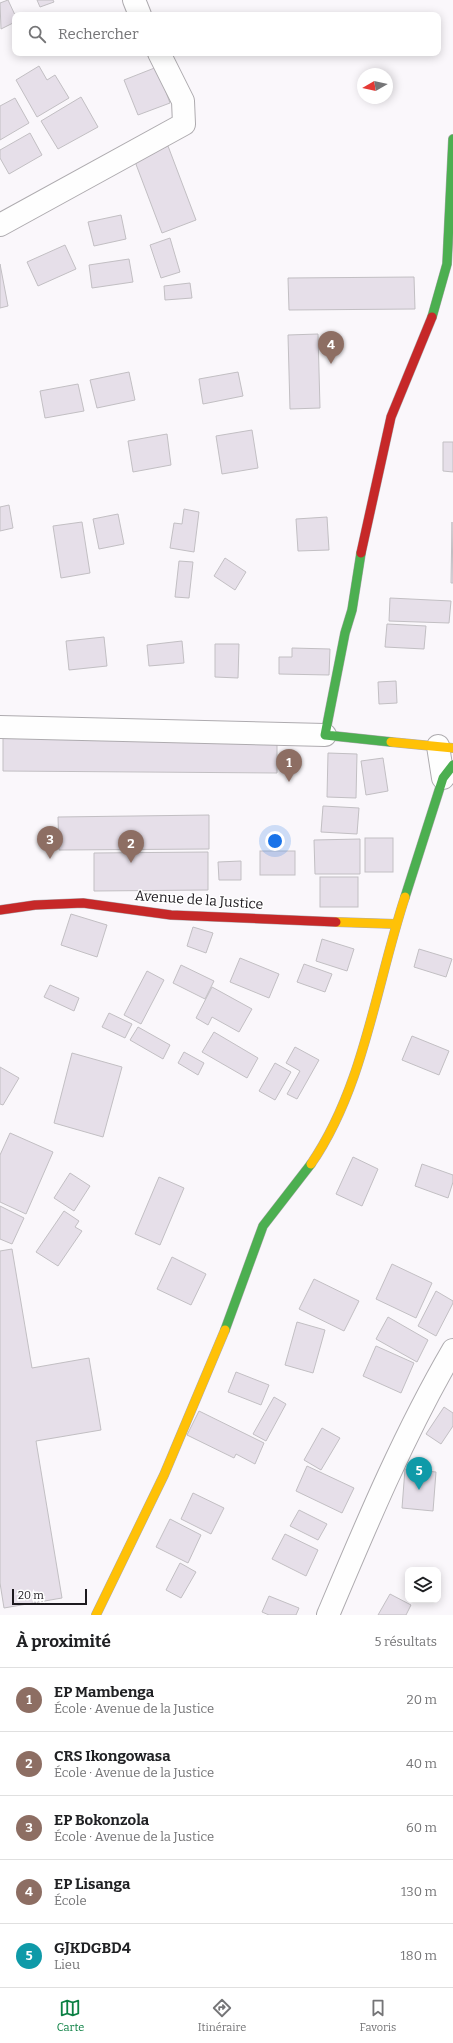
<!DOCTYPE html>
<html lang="fr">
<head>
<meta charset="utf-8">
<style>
  body { margin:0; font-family:Bitter,serif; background:#f2f2f2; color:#202124 }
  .controls { position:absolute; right:12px; bottom:12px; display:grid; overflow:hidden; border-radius:8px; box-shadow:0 2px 10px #0003 }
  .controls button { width:36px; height:36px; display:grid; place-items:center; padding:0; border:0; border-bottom:1px solid #e0e0e0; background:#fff; color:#202124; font:20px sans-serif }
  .compass { position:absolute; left:357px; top:68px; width:36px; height:36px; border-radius:50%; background:#fff; box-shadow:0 2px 10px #0003; rotate:261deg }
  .scale { position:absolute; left:12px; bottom:10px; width:75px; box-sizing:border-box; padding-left:4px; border:2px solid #1d1a1f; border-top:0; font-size:11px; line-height:14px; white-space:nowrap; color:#1d1a1f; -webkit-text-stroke:3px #fff; paint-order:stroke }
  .you { position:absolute; left:275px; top:841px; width:14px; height:14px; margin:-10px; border:3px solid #fff; border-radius:50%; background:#1a73e8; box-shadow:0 0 0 6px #1a73e833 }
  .badge { display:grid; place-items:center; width:26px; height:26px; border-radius:50%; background:#0b8043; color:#fff; font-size:13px; font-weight:700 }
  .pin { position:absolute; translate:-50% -33px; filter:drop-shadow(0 1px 2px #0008) }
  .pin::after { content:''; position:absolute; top:21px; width:14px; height:12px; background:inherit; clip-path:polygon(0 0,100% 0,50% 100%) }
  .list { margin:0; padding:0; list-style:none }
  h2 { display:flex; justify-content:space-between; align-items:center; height:52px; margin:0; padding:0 16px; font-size:17px }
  h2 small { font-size:13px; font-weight:400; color:#757577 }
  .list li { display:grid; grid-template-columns:26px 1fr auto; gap:12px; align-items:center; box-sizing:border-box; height:64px; padding:0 16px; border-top:1px solid #e0e0e0 }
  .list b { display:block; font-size:15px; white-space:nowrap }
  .list p { margin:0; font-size:13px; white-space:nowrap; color:#757577 }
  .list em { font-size:13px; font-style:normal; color:#757577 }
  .icon { flex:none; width:22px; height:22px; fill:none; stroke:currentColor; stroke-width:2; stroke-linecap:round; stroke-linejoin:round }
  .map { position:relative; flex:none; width:453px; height:1615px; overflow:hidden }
  .search { position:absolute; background:#fff; box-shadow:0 2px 10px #0003; left:12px; right:12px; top:12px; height:44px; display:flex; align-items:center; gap:10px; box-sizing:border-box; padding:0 14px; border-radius:8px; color:#757577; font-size:15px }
  .sheet { height:372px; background:#fff }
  nav { display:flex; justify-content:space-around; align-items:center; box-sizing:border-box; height:56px; border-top:1px solid #e0e0e0; background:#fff; font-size:11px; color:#757577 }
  nav a { display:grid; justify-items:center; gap:2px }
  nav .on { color:#0b8043 }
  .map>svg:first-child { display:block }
  .building { fill:#e6dfe9; stroke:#c2bfc3 }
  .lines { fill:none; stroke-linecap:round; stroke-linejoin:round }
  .street-casing { stroke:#aeabaf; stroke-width:24 }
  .fast-casing { stroke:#aeabaf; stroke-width:10 }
  .slow-casing { stroke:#aeabaf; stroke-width:10 }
  .jam-casing { stroke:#aeabaf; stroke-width:10 }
  .street { stroke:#fefefe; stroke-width:22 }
  .fast { stroke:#4caf50; stroke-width:9 }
  .slow { stroke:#ffc107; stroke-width:9 }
  .jam { stroke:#c62828; stroke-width:9 }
  .labels { text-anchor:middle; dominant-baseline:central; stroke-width:3; stroke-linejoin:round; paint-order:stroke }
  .street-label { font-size:14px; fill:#1d1a1f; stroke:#fff }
</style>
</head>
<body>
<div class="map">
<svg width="453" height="1615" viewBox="0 0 453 1615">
  <rect width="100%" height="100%" fill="#faf7fb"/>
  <g class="building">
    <polygon points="8,0 15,15 15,22 1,29 0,3"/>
    <polygon points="37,0 53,0 54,2 40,7"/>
    <polygon points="39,66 47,80 55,75 69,98 37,117 16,80"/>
    <polygon points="157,67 170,103 138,115 124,80"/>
    <polygon points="81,97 98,127 58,149 41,121"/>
    <polygon points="15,98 29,123 0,140 0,106"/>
    <polygon points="30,133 42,155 9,174 0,158 0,150"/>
    <polygon points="168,146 196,220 162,233 134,159"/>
    <polygon points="121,215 126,239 94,246 88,222"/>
    <polygon points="170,238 180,272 161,278 150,245"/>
    <polygon points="65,245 76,269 38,286 27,262"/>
    <polygon points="129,259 133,282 92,288 89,265"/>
    <polygon points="0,264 8,306 0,308"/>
    <polygon points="414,277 415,309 289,310 288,278"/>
    <polygon points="190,283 192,298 165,300 164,286"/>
    <polygon points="318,334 320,408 290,409 288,335"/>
    <polygon points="129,372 135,400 97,408 90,380"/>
    <polygon points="238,372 243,396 203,404 199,379"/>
    <polygon points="78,384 84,411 45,418 40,391"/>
    <polygon points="252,430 258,468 222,474 216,436"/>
    <polygon points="167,434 171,465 133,472 128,441"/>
    <polygon points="443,442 453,442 453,472 443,471"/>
    <polygon points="9,505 13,528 0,531 0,507"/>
    <polygon points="184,509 199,512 194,552 170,548 174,523 182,524"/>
    <polygon points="118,514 124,544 99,549 93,519"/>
    <polygon points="327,517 329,550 298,551 296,519"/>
    <polygon points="82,522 90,573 61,578 53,526"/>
    <polygon points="452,522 453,583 451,583"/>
    <polygon points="225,558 246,572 235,590 214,576"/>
    <polygon points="179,561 193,562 189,598 175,597"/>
    <polygon points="390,598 451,601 449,623 389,621"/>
    <polygon points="387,624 426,626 424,649 385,647"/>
    <polygon points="104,637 107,666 69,670 66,641"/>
    <polygon points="182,641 184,663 149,666 147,645"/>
    <polygon points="215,644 239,644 238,678 215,677"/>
    <polygon points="292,648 330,649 329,675 279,674 279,657 292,657"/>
    <polygon points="396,681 397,703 379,704 378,682"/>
    <polygon points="3,738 277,740 277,773 3,771"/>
    <polygon points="328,753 357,754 356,798 327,797"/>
    <polygon points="383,758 388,791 366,795 361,761"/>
    <polygon points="323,806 359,808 357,834 321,832"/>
    <polygon points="209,815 209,849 59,850 58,817"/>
    <rect x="365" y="838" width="28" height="34"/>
    <polygon points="360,839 360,874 315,874 314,840"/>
    <rect x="260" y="851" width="35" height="24"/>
    <polygon points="208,852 208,890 94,891 94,853"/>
    <polygon points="241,861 241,880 219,880 218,862"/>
    <rect x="320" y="877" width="38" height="30"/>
    <polygon points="71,914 107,925 97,957 61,945"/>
    <polygon points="193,927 213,933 206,953 187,946"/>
    <polygon points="322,939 354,949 347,971 316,961"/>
    <polygon points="419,949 452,959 446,977 414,967"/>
    <polygon points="240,958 279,974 269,998 230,982"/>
    <polygon points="304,964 332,974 325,992 297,982"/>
    <polygon points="181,965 214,981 205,999 173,983"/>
    <polygon points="147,971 164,980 141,1024 124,1015"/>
    <polygon points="50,985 79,998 74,1011 44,997"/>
    <polygon points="212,987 252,1009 239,1032 212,1017 208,1025 196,1018"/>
    <polygon points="109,1013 132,1024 125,1038 102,1027"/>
    <polygon points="138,1027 170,1045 163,1059 130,1040"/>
    <polygon points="214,1032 258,1058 247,1078 202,1052"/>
    <polygon points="412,1036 449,1051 439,1075 402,1060"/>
    <polygon points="295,1047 319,1060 297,1099 287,1094 300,1071 286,1063"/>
    <polygon points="184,1052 204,1063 198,1075 178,1063"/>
    <polygon points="72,1053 122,1067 103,1137 54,1123"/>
    <polygon points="275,1063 291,1072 275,1100 259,1091"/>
    <polygon points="0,1067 19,1078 3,1105 0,1104"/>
    <polygon points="10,1133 53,1152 26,1214 0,1202 0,1155"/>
    <polygon points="353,1157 378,1169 362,1206 336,1194"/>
    <polygon points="422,1164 453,1175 453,1182 448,1198 415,1186"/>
    <polygon points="70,1173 90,1186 74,1211 54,1198"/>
    <polygon points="159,1177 184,1188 160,1245 135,1234"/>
    <polygon points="0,1206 24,1218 12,1244 0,1239"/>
    <polygon points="64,1211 79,1221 75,1227 82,1231 58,1266 36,1252"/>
    <polygon points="12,1249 32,1368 89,1358 101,1430 36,1441 62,1598 4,1608 0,1583 0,1251"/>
    <polygon points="172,1257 206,1274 191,1305 157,1289"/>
    <polygon points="392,1264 432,1283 416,1318 376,1299"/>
    <polygon points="314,1279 359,1301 344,1331 299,1309"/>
    <polygon points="436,1291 453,1301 453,1303 436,1336 418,1326"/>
    <polygon points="388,1317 428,1340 417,1362 376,1339"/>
    <polygon points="297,1322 325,1330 313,1373 285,1365"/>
    <polygon points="376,1346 414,1363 401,1393 363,1376"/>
    <polygon points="236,1372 269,1385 261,1405 228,1392"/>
    <polygon points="274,1397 286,1404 266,1441 253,1434"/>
    <polygon points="444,1407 453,1413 453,1426 441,1444 426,1434"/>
    <polygon points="199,1411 264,1443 255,1464 236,1454 234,1458 187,1435"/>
    <polygon points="322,1428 340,1438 321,1470 304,1460"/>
    <polygon points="307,1466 354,1488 342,1513 296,1491"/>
    <polygon points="405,1469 436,1472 433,1511 402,1508"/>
    <polygon points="193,1493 224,1508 211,1534 181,1519"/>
    <polygon points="299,1510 327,1524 318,1540 290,1526"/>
    <polygon points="170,1519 201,1535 188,1563 156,1547"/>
    <polygon points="285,1534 318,1550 306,1576 272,1559"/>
    <polygon points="180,1563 196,1572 181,1598 166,1590"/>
    <polygon points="390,1594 411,1605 406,1615 378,1615"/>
    <polygon points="269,1596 299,1608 296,1615 269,1615 262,1612"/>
  </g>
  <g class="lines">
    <g class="street-casing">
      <g id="street">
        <polyline points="134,0 140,15"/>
        <polyline points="0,225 184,124 183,101 159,53"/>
        <polyline points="0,727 325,735"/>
        <polyline points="438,746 443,778"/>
        <path d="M 328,1615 C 366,1525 404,1434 453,1350"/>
      </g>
    </g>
    <g class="fast-casing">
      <g id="fast">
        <polyline points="432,317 447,264 453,139"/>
        <polyline points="361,553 352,610 345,633 325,735 391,742"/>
        <polyline points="405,897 443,778 453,765"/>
        <polyline points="225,1330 263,1226 311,1164"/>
      </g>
    </g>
    <g class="slow-casing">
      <g id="slow">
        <polyline points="391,742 453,748"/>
        <polyline points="336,922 396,924"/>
        <path d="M 311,1164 C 364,1087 376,985 405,897"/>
        <polyline points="96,1615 164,1475 225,1330"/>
      </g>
    </g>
    <g class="jam-casing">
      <g id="jam">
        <polyline points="361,553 391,417 432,317"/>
        <polyline points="0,910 35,905 83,903 171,915 336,922"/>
      </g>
    </g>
    <use href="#street" class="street"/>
    <use href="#fast" class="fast"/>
    <use href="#slow" class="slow"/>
    <use href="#jam" class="jam"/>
  </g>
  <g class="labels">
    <g class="street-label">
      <text transform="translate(199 900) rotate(4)">Avenue de la Justice</text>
    </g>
  </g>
</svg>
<div class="controls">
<button><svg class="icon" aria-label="layers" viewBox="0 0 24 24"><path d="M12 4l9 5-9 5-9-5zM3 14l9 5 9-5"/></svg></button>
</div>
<svg class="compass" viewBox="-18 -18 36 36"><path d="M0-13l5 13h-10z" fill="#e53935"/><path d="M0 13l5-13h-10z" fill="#757577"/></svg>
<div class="scale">20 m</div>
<div class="you"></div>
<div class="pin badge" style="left:289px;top:782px;background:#8d6e63">1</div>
<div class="pin badge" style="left:131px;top:863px;background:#8d6e63">2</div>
<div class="pin badge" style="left:50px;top:859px;background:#8d6e63">3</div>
<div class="pin badge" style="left:331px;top:364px;background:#8d6e63">4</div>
<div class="pin badge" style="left:419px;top:1490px;background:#0f9aa8">5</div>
<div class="search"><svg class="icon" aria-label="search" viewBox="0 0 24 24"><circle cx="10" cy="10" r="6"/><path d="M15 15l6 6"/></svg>Rechercher</div>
</div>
<section class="sheet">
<h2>À proximité<small>5 résultats</small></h2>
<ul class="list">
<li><span class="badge" style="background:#8d6e63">1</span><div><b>EP Mambenga</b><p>École · Avenue de la Justice</p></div><em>20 m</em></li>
<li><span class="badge" style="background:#8d6e63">2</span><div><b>CRS Ikongowasa</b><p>École · Avenue de la Justice</p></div><em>40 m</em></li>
<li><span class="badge" style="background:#8d6e63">3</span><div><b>EP Bokonzola</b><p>École · Avenue de la Justice</p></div><em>60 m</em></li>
<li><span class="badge" style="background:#8d6e63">4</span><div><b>EP Lisanga</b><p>École</p></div><em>130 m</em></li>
<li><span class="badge" style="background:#0f9aa8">5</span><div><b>GJKDGBD4</b><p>Lieu</p></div><em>180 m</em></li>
</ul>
</section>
<nav>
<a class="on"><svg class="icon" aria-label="map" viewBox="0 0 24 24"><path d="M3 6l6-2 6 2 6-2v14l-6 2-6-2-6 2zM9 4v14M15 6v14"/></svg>Carte</a>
<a><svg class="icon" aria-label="directions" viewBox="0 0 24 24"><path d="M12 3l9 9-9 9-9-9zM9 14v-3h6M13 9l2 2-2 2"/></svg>Itinéraire</a>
<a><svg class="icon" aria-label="saved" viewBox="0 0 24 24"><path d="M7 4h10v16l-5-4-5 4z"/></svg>Favoris</a>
</nav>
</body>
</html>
